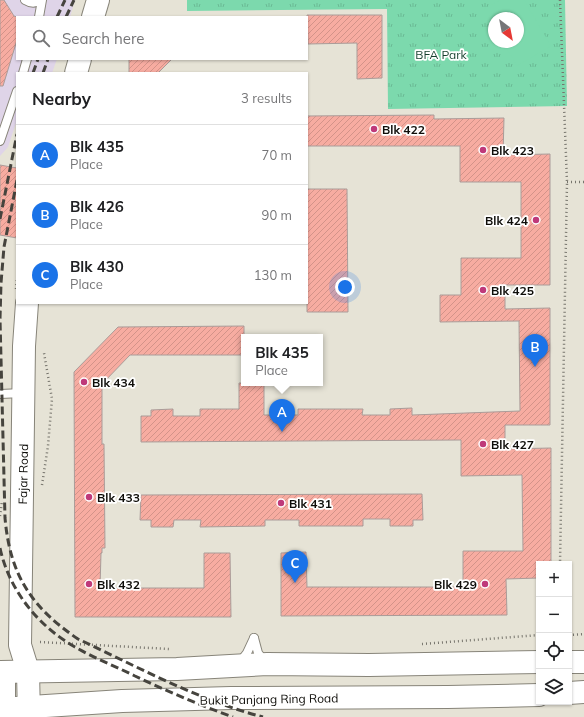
<!DOCTYPE html>
<html lang="en">
<head>
<meta charset="utf-8">
<style>
  body { margin:0; font-family:Mulish,sans-serif; background:#f6f6f6; color:#202124 }
  .controls { position:absolute; right:12px; bottom:12px; display:grid; overflow:hidden; border-radius:0px; box-shadow:0 1px 3px #0004 }
  .controls button { width:36px; height:36px; display:grid; place-items:center; padding:0; border:0; border-bottom:1px solid #e0e0e0; background:#fff; color:#202124; font:20px sans-serif }
  .compass { position:absolute; left:488px; top:12px; width:36px; height:36px; border-radius:50%; background:#fff; box-shadow:0 1px 3px #0004; rotate:148deg }
  .you { position:absolute; left:345px; top:287px; width:14px; height:14px; margin:-10px; border:3px solid #fff; border-radius:50%; background:#1a73e8; box-shadow:0 0 0 6px #1a73e833 }
  .badge { display:grid; place-items:center; width:26px; height:26px; border-radius:50%; background:#1a73e8; color:#fff; font-size:13px; font-weight:700 }
  .pin { position:absolute; translate:-50% -33px; filter:drop-shadow(0 1px 2px #0008) }
  .pin::after { content:''; position:absolute; top:21px; width:14px; height:12px; background:inherit; clip-path:polygon(0 0,100% 0,50% 100%) }
  .popup { position:absolute; left:241px; top:334px; width:82px; height:52px; box-sizing:border-box; display:grid; place-content:center; border-radius:0px; background:#fff; filter:drop-shadow(0 1px 3px #0005); font-size:13px; white-space:nowrap; color:#757577 }
  .popup b { font-size:15px; color:#202124 }
  .popup::after { content:''; position:absolute; left:50%; top:100%; margin-left:-8px; border:8px solid transparent; border-top-color:#fff }
  .list { margin:0; padding:0; list-style:none }
  h2 { display:flex; justify-content:space-between; align-items:center; height:52px; margin:0; padding:0 16px; font-size:17px }
  h2 small { font-size:13px; font-weight:400; color:#757577 }
  .list li { display:grid; grid-template-columns:26px 1fr auto; gap:12px; align-items:center; box-sizing:border-box; height:60px; padding:0 16px; border-top:1px solid #e0e0e0 }
  .list b { display:block; font-size:15px; white-space:nowrap }
  .list p { margin:0; font-size:13px; white-space:nowrap; color:#757577 }
  .list em { font-size:13px; font-style:normal; color:#757577 }
  .icon { flex:none; width:22px; height:22px; fill:none; stroke:currentColor; stroke-width:2; stroke-linecap:round; stroke-linejoin:round }
  .map { position:relative; flex:none; width:584px; height:717px; overflow:hidden }
  .search { position:absolute; background:#fff; box-shadow:0 1px 3px #0004; left:16px; top:16px; width:292px; height:44px; display:flex; align-items:center; gap:10px; box-sizing:border-box; padding:0 14px; border-radius:0px; color:#757577; font-size:15px }
  .panel { position:absolute; background:#fff; box-shadow:0 1px 3px #0004; left:16px; top:72px; width:292px; height:232px; border-radius:0px }
  .map>svg:first-child { display:block }
  .commercial { fill:#dfd4e8 }
  .grass { fill:url(#grass-tufts); fill-rule:evenodd }
  .pitch { fill:#7cd9ad }
  .building { fill:url(#building-hatch); stroke:#aa9c99 }
  .lines { fill:none; stroke-linecap:round; stroke-linejoin:round }
  .lane-casing { stroke:#878479; stroke-width:10 }
  .secondary-casing { stroke:#878479; stroke-width:24 }
  .path { stroke:#77756d; stroke-width:2.5; stroke-dasharray:1 3; stroke-linecap:butt }
  .lane { stroke:#fff; stroke-width:8 }
  .secondary { stroke:#fff; stroke-width:22 }
  .rail { stroke:#46443e; stroke-width:3; stroke-dasharray:8 4; stroke-linecap:butt }
  .poi-dot { fill:#bf397a; stroke:#fff; stroke-width:1.5 }
  .labels { text-anchor:middle; dominant-baseline:central; stroke-width:3.5; stroke-linejoin:round; paint-order:stroke }
  .park-label { font-size:12px; fill:#143e2c; stroke:#fff }
  .poi-label { font-size:12px; font-weight:bold; fill:#0e0d09; stroke:#fff; text-anchor:start }
  .street-label { font-size:12px; fill:#0e0d09; stroke:#fff }
</style>
</head>
<body>
<div class="map">
<svg width="584" height="717" viewBox="0 0 584 717">
  <defs>
    <pattern id="grass-tufts" width="24" height="20" patternUnits="userSpaceOnUse"><rect width="24" height="20" fill="#7cd9ad"/><path d="M3 7l-1-3M5 7V3M7 7l1-3M15 17l-1-3M17 17v-4M19 17l1-3" fill="none" stroke="#6ab994"/></pattern>
    <pattern id="building-hatch" width="6" height="6" patternUnits="userSpaceOnUse"><rect width="6" height="6" fill="#f7aca1"/><path d="M-1 1l2-2M0 6l6-6M5 7l2-2" fill="none" stroke="#d39389"/></pattern>
  </defs>
  <rect width="100%" height="100%" fill="#e6e3d6"/>
  <polygon class="commercial" points="0,0 75,0 70,17 17,17 17,59 57,59 52,73 17,73 17,120 8,147 0,156"/>
  <path class="grass" d="M 187,0 L 565,0 L 567,106 L 388,109 L 387,9 L 187,11 ZM 494,18 L 518,18 L 518,42 L 494,42 Z"/>
  <polygon class="pitch" points="500,0 524,0 551,46 517,66 503,42 518,42 518,18 494,18 494,27 484,9"/>
  <g class="building">
    <polygon points="0,0 4,0 14,16 17,17 17,40 3,86 0,86"/>
    <polygon points="307,15 382,15 382,78 357,79 357,43 308,44"/>
    <polygon points="129,59 172,59 158,73 129,73"/>
    <polygon points="434,115 434,119 504,118 503,155 550,154 550,285 505,285 505,309 550,308 550,425 505,425 505,449 551,448 551,564 539,564 539,578 506,579 507,615 281,616 281,553 306,552 307,587 463,587 463,551 523,551 522,475 461,476 461,440 141,442 141,416 151,416 151,410 173,409 173,416 200,416 200,409 239,409 239,383 264,383 264,415 298,415 298,409 363,409 362,415 390,415 390,409 412,408 412,415 520,411 519,321 440,322 440,295 461,295 461,258 521,258 521,182 460,182 460,146 307,146 307,116"/>
    <polygon points="0,165 17,168 17,238 0,235"/>
    <polygon points="307,189 347,189 348,312 307,312"/>
    <polygon points="244,326 244,355 130,355 102,384 102,444 104,444 105,548 102,548 102,553 101,553 100,588 204,588 204,553 230,553 231,617 75,617 74,372 118,327"/>
    <polygon points="422,494 423,520 413,520 413,526 390,526 390,519 363,519 363,526 299,526 299,520 265,520 265,526 200,527 201,520 174,520 173,527 151,527 151,520 140,520 141,495"/>
  </g>
  <g class="lines">
    <g class="lane-casing">
      <g id="lane">
        <path d="M 25,0 C 30,3 35,4 40,0"/>
        <polyline points="39,17 42,0"/>
        <polyline points="23,73 27,59"/>
        <polyline points="0,141 17,91"/>
        <polyline points="0,394 23,393"/>
        <polyline points="254,638 258,653 265,662"/>
        <polyline points="240,662 247,653 254,638"/>
      </g>
    </g>
    <g class="secondary-casing">
      <g id="secondary">
        <polyline points="93,17 98,0"/>
        <polyline points="76,73 80,59"/>
        <polyline points="27,303 24,346 20,645 28,671 29,717"/>
        <polyline points="569,662 584,662"/>
        <polyline points="0,672 177,669 267,664 369,665 539,662"/>
        <polyline points="4,672 4,717"/>
        <polyline points="569,693 584,692"/>
        <polyline points="0,709 122,701 231,698 448,697 539,695"/>
      </g>
    </g>
    <g class="path">
      <polyline points="560,0 567,182 560,564"/>
      <polyline points="567,182 584,182"/>
      <polyline points="16,289 17,278"/>
      <polyline points="42,485 48,446 52,399 44,353"/>
      <polyline points="0,516 2,501"/>
      <polyline points="569,635 584,634"/>
      <polyline points="40,642 169,649"/>
      <polyline points="422,644 539,635"/>
    </g>
    <use href="#lane" class="lane"/>
    <use href="#secondary" class="secondary"/>
    <g class="rail">
      <polyline points="57,17 65,0"/>
      <polyline points="66,17 74,0"/>
      <polyline points="33,73 38,59"/>
      <polyline points="43,73 48,59"/>
      <path d="M 17,180 L 4,247 L 1,283 L 0,319 L 5,518 C 10,575 31,607 78,639 C 138,667 198,700 263,717"/>
      <polyline points="0,219 17,134"/>
      <path d="M 0,548 C 9,590 38,626 75,647 C 94,658 115,666 135,676 C 167,691 199,705 233,717"/>
    </g>
  </g>
  <g class="poi-dot">
    <circle cx="374" cy="129" r="4"/>
    <circle cx="483" cy="150" r="4"/>
    <circle cx="536" cy="220" r="4"/>
    <circle cx="483" cy="290" r="4"/>
    <circle cx="84" cy="382" r="4"/>
    <circle cx="483" cy="444" r="4"/>
    <circle cx="89" cy="497" r="4"/>
    <circle cx="281" cy="503" r="4"/>
    <circle cx="89" cy="584" r="4"/>
    <circle cx="485" cy="584" r="4"/>
  </g>
  <g class="labels">
    <g class="park-label">
      <text x="441" y="54">BFA Park</text>
    </g>
    <g class="poi-label">
      <text x="382" y="129">Blk 422</text>
      <text x="491" y="150">Blk 423</text>
      <text x="528" y="220" text-anchor="end">Blk 424</text>
      <text x="491" y="290">Blk 425</text>
      <text x="92" y="382">Blk 434</text>
      <text x="491" y="444">Blk 427</text>
      <text x="97" y="497">Blk 433</text>
      <text x="289" y="503">Blk 431</text>
      <text x="97" y="584">Blk 432</text>
      <text x="477" y="584" text-anchor="end">Blk 429</text>
    </g>
    <g class="street-label">
      <text transform="translate(23 474) rotate(-89)">Fajar Road</text>
      <text transform="translate(269 699) rotate(-1)">Bukit Panjang Ring Road</text>
    </g>
  </g>
</svg>
<div class="controls">
<button>+</button>
<button>−</button>
<button><svg class="icon" aria-label="locate" viewBox="0 0 24 24"><circle cx="12" cy="12" r="6"/><path d="M12 2v4M12 18v4M2 12h4M18 12h4"/></svg></button>
<button><svg class="icon" aria-label="layers" viewBox="0 0 24 24"><path d="M12 4l9 5-9 5-9-5zM3 14l9 5 9-5"/></svg></button>
</div>
<svg class="compass" viewBox="-18 -18 36 36"><path d="M0-13l5 13h-10z" fill="#e53935"/><path d="M0 13l5-13h-10z" fill="#757577"/></svg>
<div class="you"></div>
<div class="pin badge" style="left:282px;top:432px">A</div>
<div class="popup"><b>Blk 435</b>Place</div>
<div class="pin badge" style="left:535px;top:367px">B</div>
<div class="pin badge" style="left:295px;top:583px">C</div>
<div class="search"><svg class="icon" aria-label="search" viewBox="0 0 24 24"><circle cx="10" cy="10" r="6"/><path d="M15 15l6 6"/></svg>Search here</div>
<section class="panel">
<h2>Nearby<small>3 results</small></h2>
<ul class="list">
<li><span class="badge">A</span><div><b>Blk 435</b><p>Place</p></div><em>70 m</em></li>
<li><span class="badge">B</span><div><b>Blk 426</b><p>Place</p></div><em>90 m</em></li>
<li><span class="badge">C</span><div><b>Blk 430</b><p>Place</p></div><em>130 m</em></li>
</ul>
</section>
</div>
</body>
</html>
